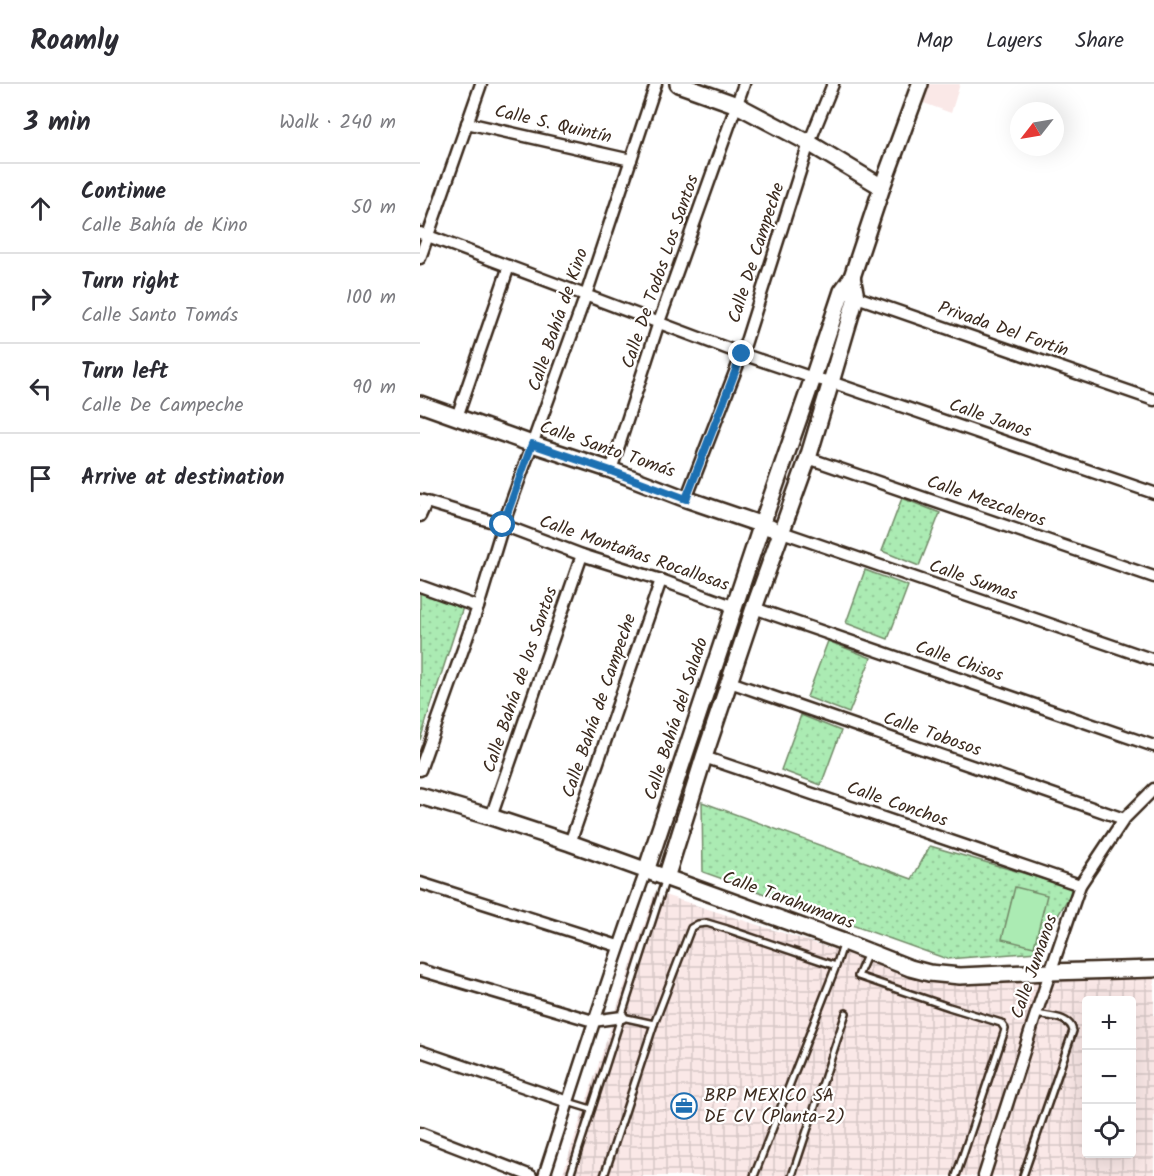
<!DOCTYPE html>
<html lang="en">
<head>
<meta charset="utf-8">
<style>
  body { margin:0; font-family:Kalam,sans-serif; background:#f2f2f3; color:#2b2b33 }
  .controls { position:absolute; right:18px; bottom:18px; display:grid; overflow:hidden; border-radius:6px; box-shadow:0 6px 24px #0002 }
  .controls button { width:54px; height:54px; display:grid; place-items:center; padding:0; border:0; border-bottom:2px solid #e1e1e2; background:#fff; color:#2b2b33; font:30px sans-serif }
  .compass { position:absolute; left:590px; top:18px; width:54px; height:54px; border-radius:50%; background:#fff; box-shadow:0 6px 24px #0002; rotate:239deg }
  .stop { position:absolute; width:18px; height:18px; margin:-14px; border:4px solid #1f6fb2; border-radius:50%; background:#fff }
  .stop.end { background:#1f6fb2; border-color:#fff; box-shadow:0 2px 6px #0008 }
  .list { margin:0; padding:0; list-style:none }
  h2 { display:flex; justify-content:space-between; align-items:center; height:78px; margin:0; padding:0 24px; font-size:26px }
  h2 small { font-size:20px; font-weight:400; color:#7c7c81 }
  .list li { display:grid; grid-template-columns:39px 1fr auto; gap:18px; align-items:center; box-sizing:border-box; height:90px; padding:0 24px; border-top:2px solid #e1e1e2 }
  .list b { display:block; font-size:22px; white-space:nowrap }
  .list p { margin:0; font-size:20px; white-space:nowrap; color:#7c7c81 }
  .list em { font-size:20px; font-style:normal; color:#7c7c81 }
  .icon { flex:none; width:33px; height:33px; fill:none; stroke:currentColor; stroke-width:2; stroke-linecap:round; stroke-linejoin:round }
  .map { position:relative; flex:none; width:734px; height:1092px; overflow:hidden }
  header { display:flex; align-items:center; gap:36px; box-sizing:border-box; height:84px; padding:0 30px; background:#fff; border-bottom:2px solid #e1e1e2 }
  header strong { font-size:28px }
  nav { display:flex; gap:33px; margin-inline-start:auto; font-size:21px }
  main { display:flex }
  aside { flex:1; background:#fff }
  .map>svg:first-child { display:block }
  .built { fill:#fae8e7 }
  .industrial { fill:url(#industrial-grid); fill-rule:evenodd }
  .grass { fill:url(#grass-dots); stroke:#738a68; stroke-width:1.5 }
  .garden { fill:#abebb3; stroke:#738a68; stroke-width:1.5 }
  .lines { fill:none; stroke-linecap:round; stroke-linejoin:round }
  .lane-casing { stroke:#3b2a1e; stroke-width:10 }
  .street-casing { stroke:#3b2a1e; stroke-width:15 }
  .secondary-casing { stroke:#3b2a1e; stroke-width:20 }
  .lane { stroke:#fff; stroke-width:5 }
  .street { stroke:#fff; stroke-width:10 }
  .secondary { stroke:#fff; stroke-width:15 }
  .route { stroke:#1f6fb2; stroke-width:8 }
  .labels { text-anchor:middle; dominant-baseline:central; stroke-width:4.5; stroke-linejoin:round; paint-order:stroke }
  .street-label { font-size:18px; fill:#3b2a1e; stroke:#fff }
  .poi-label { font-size:18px; fill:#3b2a1e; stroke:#fff; text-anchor:start }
</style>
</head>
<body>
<header>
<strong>Roamly</strong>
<nav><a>Map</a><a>Layers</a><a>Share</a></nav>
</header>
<main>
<aside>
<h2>3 min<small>Walk · 240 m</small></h2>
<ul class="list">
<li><svg class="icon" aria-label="ahead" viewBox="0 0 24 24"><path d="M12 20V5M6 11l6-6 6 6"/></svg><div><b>Continue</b><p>Calle Bahía de Kino</p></div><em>50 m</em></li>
<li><svg class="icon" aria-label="right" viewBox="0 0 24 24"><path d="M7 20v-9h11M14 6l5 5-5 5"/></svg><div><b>Turn right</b><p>Calle Santo Tomás</p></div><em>100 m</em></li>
<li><svg class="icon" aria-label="left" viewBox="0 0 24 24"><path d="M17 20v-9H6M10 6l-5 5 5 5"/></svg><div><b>Turn left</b><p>Calle De Campeche</p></div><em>90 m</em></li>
<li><svg class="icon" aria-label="arrive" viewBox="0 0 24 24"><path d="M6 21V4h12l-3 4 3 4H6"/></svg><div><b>Arrive at destination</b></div></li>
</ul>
</aside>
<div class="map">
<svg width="734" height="1092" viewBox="0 0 734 1092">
  <defs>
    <pattern id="industrial-grid" width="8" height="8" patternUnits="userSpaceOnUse" patternTransform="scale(1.5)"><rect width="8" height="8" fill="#fae8e7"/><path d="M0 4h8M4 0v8" fill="none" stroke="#d7c7c6"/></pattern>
    <pattern id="grass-dots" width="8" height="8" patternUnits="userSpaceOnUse" patternTransform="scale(1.5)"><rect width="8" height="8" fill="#abebb3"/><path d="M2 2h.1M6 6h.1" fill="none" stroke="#94ca9a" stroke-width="1.8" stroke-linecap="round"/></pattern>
  </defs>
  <rect width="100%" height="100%" fill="#fff"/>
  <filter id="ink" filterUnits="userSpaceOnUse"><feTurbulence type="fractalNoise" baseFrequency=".0167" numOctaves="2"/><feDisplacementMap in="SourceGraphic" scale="12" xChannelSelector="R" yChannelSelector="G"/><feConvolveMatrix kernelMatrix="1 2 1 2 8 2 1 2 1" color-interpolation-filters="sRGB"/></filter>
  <g filter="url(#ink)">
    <polygon class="built" points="507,0 540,0 531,29 501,18"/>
    <path class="industrial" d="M 235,808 L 516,898 L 734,881 L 734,1092 L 142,1092 ZM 666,916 L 712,916 L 712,1070 L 666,1070 Z"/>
    <g class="grass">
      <polygon points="482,414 520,429 499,482 462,467"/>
      <polygon points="445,486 488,502 468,555 426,539"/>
      <polygon points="0,508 43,523 0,656"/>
      <polygon points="408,557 451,574 429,629 387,613"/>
      <polygon points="381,631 421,647 401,701 361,686"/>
      <polygon points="282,718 492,795 510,762 654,804 617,868 527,875 283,788"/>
    </g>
    <polygon class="garden" points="595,803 627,811 614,863 582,855"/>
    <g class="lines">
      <g class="lane-casing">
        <g id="lane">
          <polyline points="448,869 438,892 529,923 581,939 585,945 584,949 536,1092"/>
          <polyline points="202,933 234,940"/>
          <polyline points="148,1018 171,1025"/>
          <polyline points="150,1092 245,797"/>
          <polyline points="184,1092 234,940 271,844 278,840 287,839 307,845 416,882"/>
          <polyline points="334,1092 416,882 424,858"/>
          <polyline points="372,1092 426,929"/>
          <path d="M 603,1092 L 653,947 C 650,932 629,933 616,930"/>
        </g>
      </g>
      <g class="street-casing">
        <g id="street">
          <polyline points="47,39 211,76"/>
          <polyline points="0,149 322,270 393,294 411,298 734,409"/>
          <polyline points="0,174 61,0"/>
          <polyline points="431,211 734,316"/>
          <polyline points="37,333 89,182"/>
          <polyline points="388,374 734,493"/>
          <polyline points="191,386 239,238 324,0"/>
          <polyline points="266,415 322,270 389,59 413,0"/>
          <polyline points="0,416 83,441 162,471 241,496 315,523"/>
          <polyline points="0,432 6,419"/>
          <polyline points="362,448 734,576"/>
          <polyline points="0,502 58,523"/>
          <polyline points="334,524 734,662"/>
          <polyline points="310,598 704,735"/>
          <polyline points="284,673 660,801"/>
          <polyline points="0,686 58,523 83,441 166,211 236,0"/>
          <polyline points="71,733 162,471"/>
          <polyline points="150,759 241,496"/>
          <polyline points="0,799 198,862"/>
          <polyline points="0,886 173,937 202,933"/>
          <polyline points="0,967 148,1018"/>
          <polyline points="0,1049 111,1092"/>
          <path d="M 124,1092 C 157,990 189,888 226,787"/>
          <polyline points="564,1092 616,930 660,801 704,735 734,705"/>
        </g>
      </g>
      <g class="secondary-casing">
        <g id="secondary">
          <polyline points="258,0 317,21 389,59 462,103"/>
          <polyline points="0,320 112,360 191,386 266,415 351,444"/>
          <polyline points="0,712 71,733 150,759 424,858 490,884 509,889 540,892 630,888 734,885"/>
          <polyline points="226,787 342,440 393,294 422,207 432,193 462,103 500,0"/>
          <polyline points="246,794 284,673 334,524 388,374 411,298 436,213 432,193"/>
        </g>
      </g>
      <use href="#lane" class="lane"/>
      <use href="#street" class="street"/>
      <use href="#secondary" class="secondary"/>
    </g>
  </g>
  <g class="lines" filter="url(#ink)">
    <polyline class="route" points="83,441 112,360 191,387 266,415 322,270"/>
  </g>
  <defs>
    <g id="office-ring" transform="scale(1.35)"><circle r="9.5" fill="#fff" stroke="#1f6fb2" stroke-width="1.5"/><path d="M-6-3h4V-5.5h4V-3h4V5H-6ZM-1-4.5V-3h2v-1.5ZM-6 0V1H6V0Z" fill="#1f6fb2"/></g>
  </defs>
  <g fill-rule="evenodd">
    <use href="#office-ring" x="264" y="1022"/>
  </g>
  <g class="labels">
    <g class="street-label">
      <text transform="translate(133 41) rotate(13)">Calle S. Quintín</text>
      <text transform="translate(337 169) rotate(-72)">Calle De Campeche</text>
      <text transform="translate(241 188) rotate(-71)">Calle De Todos Los Santos</text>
      <text transform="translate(139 236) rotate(-71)">Calle Bahía de Kino</text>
      <text transform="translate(583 246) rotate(19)">Privada Del Fortín</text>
      <text transform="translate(570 335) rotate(19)">Calle Janos</text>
      <text transform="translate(187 366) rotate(19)">Calle Santo Tomás</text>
      <text transform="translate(566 418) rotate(19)">Calle Mezcaleros</text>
      <text transform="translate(214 470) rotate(19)">Calle Montañas Rocallosas</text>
      <text transform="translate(553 497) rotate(19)">Calle Sumas</text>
      <text transform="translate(539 578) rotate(19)">Calle Chisos</text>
      <text transform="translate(101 596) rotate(-71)">Calle Bahía de los Santos</text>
      <text transform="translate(180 622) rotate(-71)">Calle Bahía de Campeche</text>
      <text transform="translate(257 635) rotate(-72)">Calle Bahía del Salado</text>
      <text transform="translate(512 651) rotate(19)">Calle Tobosos</text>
      <text transform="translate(477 721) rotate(19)">Calle Conchos</text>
      <text transform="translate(368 817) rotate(20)">Calle Tarahumaras</text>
      <text transform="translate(615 883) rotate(-71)">Calle Jumanos</text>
    </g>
    <g class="poi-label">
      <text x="284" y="1012">BRP MEXICO SA<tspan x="284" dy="21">DE CV (Planta-2)</tspan></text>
    </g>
  </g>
</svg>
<div class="controls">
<button>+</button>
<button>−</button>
<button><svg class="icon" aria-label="locate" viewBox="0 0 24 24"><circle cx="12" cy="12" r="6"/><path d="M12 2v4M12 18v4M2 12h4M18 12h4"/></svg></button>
</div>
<svg class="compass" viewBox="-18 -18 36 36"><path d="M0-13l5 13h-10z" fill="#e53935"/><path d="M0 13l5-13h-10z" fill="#7c7c81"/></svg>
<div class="stop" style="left:83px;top:441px"></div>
<div class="stop end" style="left:322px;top:270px"></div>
</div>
</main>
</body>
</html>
